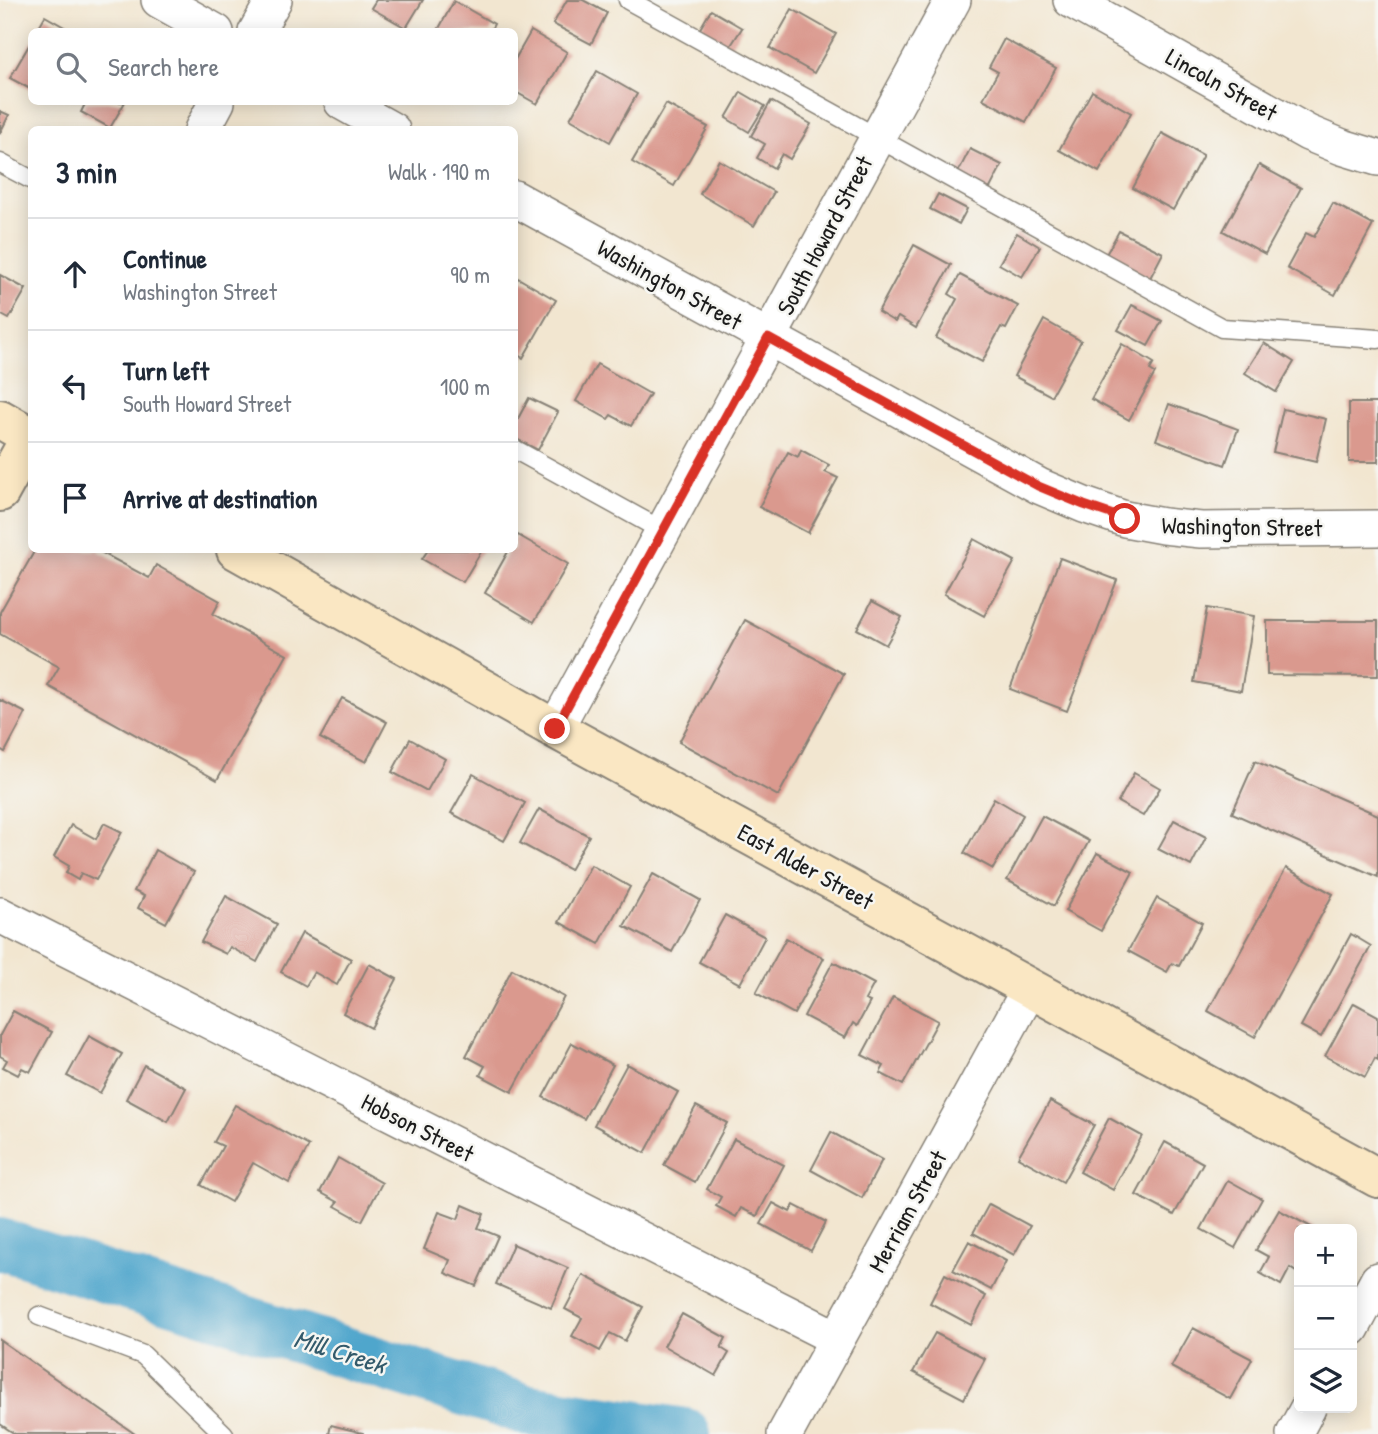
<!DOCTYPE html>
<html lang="en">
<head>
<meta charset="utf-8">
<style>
  body { margin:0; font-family:"Patrick Hand",sans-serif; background:#f2f2f3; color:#1f2937 }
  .controls { position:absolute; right:21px; bottom:21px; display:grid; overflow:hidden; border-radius:10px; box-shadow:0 4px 18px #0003 }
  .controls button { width:63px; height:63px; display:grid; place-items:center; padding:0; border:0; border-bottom:2px solid #e0e1e3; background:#fff; color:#1f2937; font:35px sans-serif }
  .stop { position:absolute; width:21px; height:21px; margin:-16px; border:5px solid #d93025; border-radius:50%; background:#fff }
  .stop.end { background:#d93025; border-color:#fff; box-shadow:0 2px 7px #0008 }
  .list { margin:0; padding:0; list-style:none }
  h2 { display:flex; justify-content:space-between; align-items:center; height:91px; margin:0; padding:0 28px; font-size:30px }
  h2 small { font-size:23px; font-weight:400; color:#747a83 }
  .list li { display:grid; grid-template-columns:46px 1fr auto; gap:21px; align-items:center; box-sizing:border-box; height:112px; padding:0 28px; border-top:2px solid #e0e1e3 }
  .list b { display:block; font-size:26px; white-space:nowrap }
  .list p { margin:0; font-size:23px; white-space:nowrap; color:#747a83 }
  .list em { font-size:23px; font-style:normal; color:#747a83 }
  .icon { flex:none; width:38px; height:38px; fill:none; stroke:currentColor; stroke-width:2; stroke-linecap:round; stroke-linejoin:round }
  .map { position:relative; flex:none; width:1378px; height:1434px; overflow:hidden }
  .search { position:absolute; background:#fff; box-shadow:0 4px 18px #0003; left:28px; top:28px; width:490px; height:77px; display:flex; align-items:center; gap:18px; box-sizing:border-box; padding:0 24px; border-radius:10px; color:#747a83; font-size:26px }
  .panel { position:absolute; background:#fff; box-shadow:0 4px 18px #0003; left:28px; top:126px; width:490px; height:427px; border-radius:10px }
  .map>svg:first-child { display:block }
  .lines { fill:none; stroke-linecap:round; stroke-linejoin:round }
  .river { stroke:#50a6cc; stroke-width:52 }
  .building { fill:#da998e }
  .lane-casing { stroke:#878176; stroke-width:21 }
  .street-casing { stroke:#878176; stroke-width:38 }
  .secondary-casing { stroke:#878176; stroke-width:42 }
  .lane { stroke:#fff; stroke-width:18 }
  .street { stroke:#fff; stroke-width:35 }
  .secondary { stroke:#fae7c3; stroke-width:38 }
  .route { stroke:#d93025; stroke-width:9 }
  .labels { text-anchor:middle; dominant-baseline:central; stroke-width:5; stroke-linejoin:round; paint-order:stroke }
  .street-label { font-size:24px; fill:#1c1c1c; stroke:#f6f6f2 }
  .water-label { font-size:26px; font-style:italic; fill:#335a6b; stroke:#f6f6f2 }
</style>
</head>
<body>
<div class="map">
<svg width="1378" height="1434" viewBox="0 0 1378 1434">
  <rect width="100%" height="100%" fill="#f6f6f2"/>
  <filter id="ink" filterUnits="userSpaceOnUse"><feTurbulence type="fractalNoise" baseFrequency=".0143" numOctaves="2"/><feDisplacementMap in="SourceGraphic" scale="14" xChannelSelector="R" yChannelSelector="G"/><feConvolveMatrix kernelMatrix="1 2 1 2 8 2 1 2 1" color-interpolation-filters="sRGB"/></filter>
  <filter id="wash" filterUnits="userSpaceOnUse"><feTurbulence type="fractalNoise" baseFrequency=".00686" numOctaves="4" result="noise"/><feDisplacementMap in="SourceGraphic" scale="28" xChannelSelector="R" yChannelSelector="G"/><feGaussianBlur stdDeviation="1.57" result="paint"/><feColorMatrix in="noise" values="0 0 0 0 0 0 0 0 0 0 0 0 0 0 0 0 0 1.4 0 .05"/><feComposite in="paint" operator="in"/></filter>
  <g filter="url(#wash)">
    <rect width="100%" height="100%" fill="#f2e6d0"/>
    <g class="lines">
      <polyline class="river" points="0,1244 528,1410 685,1434"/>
    </g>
    <g id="blocks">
      <g class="building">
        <polygon points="376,0 423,0 406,28 371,8"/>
        <polygon points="567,0 583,0 607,13 591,44 553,24"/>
        <polygon points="454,1 494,24 490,32 437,32"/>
        <polygon points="792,9 836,34 814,73 770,48"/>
        <polygon points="711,10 742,28 728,50 698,32"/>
        <polygon points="45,16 73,32 36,32"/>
        <polygon points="531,31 567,52 537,104 514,91 514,61"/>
        <polygon points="1004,39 1056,68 1026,122 983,99 998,72 989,67"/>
        <polygon points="32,40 32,90 10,78"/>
        <polygon points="597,71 637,94 610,142 570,119"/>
        <polygon points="1092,91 1131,113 1099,172 1059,150"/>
        <polygon points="741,92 765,106 749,132 726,118"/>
        <polygon points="771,101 811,124 790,159 782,154 774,168 757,158 765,144 751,136"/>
        <polygon points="86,102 125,102 110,128 81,112"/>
        <polygon points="666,104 708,127 674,186 632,162"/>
        <polygon points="0,111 9,115 0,133"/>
        <polygon points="1162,133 1203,155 1173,210 1133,188"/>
        <polygon points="970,149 1002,165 986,196 954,180"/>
        <polygon points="719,160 774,192 754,226 700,194"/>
        <polygon points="1259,165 1301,188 1265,254 1223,231"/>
        <polygon points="938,194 967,209 959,224 930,209"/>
        <polygon points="1333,203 1373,225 1335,295 1287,268 1306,233 1314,237"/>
        <polygon points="1119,231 1163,253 1149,280 1104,258"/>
        <polygon points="1017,233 1040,247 1022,277 999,264"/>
        <polygon points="914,245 951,265 916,328 898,317 895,322 878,312"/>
        <polygon points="0,275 26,289 9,319 0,314"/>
        <polygon points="960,275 1018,306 1006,329 1001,327 982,362 936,338 957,299 949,294"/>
        <polygon points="518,278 556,300 523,358 514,353 514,284"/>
        <polygon points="1132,305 1162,321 1148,346 1118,330"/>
        <polygon points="1044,320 1081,341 1051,396 1014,376"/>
        <polygon points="1264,343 1294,362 1276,392 1245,373"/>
        <polygon points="1122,344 1154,363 1150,370 1155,373 1129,420 1091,399"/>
        <polygon points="597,364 650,394 631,426 611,415 608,419 576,401"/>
        <polygon points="529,398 558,412 538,450 514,438 514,426"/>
        <rect x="1349" y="403" width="29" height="59"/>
        <polygon points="1169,404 1238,429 1225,465 1156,440"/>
        <polygon points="1283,409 1326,419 1316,462 1273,452"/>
        <polygon points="801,450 829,465 825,472 838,478 808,533 759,507 788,452 798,457"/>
        <polygon points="518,535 568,564 534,622 485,593 509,550 514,550 514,541"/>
        <polygon points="974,539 1015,561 984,616 944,594"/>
        <polygon points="35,550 97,550 149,578 156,565 220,601 213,614 287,655 217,780 48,686 59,667 0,634 0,612"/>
        <polygon points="428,550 482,550 463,582 422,559"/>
        <polygon points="1060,558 1117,580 1067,711 1010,689"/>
        <polygon points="872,601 902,617 886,645 857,629"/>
        <polygon points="1207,608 1254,616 1241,691 1194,682"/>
        <polygon points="745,620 844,674 778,796 679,742"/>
        <polygon points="1267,621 1378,621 1378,676 1267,675"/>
        <polygon points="342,698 387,722 366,762 320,738"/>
        <polygon points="0,700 26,713 5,752 0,749"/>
        <polygon points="410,739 445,759 427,791 392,772"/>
        <polygon points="1255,761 1378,815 1378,877 1232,813"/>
        <polygon points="1134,773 1160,788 1143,816 1118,802"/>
        <polygon points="473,774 525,803 504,841 451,813"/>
        <polygon points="994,798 1023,815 993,869 964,853"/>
        <polygon points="539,809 589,836 570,870 520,843"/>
        <polygon points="1042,816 1089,841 1054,906 1007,880"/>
        <polygon points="1174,820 1206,837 1191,866 1158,849"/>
        <polygon points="104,823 122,832 96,880 81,873 78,880 66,873 69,866 54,857 71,825 96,839"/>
        <polygon points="155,850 194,872 166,923 138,908 144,896 134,891"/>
        <polygon points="1097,853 1133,872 1101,931 1065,911"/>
        <polygon points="591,865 630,887 599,944 559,922"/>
        <polygon points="1286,868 1333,894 1255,1037 1208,1011"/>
        <polygon points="653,874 700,900 672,952 624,926"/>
        <polygon points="226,896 277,924 257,962 230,947 226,954 201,942"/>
        <polygon points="1157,898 1202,923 1179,966 1172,963 1167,972 1128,951"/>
        <polygon points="725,915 765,937 740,984 699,962"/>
        <polygon points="302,933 351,959 337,985 314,972 306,986 281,972"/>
        <polygon points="1351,934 1371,946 1321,1037 1301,1026"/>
        <polygon points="786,938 824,958 794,1014 756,993"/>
        <polygon points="833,962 874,984 865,1000 870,1002 857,1026 853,1023 845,1038 804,1016"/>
        <polygon points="369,964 397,979 371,1028 343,1013"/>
        <polygon points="512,969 564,997 512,1092 480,1075 485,1066 466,1056"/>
        <polygon points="893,997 938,1021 903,1085 880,1073 884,1066 862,1055"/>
        <polygon points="1354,1003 1378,1016 1378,1060 1375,1058 1365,1077 1325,1056"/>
        <polygon points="13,1011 52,1032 30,1072 22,1068 18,1075 3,1067 7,1060 0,1056 0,1035"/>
        <polygon points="89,1036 122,1054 100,1093 67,1076"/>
        <polygon points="572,1043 613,1065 584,1119 543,1097"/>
        <polygon points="627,1064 678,1092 645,1153 594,1125"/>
        <polygon points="144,1065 186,1088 168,1122 126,1099"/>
        <polygon points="1050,1101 1094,1125 1063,1182 1018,1157"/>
        <polygon points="235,1105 309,1146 289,1183 253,1163 231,1202 201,1185 223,1146 214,1142"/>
        <polygon points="696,1106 727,1123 695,1182 664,1165"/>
        <polygon points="1109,1118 1142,1136 1113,1190 1080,1172"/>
        <polygon points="831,1132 882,1160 862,1198 811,1170"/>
        <polygon points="734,1139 784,1165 757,1216 741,1208 736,1217 716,1206 721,1197 707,1189"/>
        <polygon points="1165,1142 1203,1163 1174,1215 1136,1195"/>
        <polygon points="338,1158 382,1183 362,1221 335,1206 338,1202 320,1192"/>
        <polygon points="1228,1180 1262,1199 1235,1248 1201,1229"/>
        <polygon points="773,1203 790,1212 794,1205 826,1222 811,1251 761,1224"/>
        <polygon points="989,1204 1030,1226 1014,1255 973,1233"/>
        <polygon points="463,1205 484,1214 478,1228 498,1236 476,1286 445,1273 450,1260 424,1249 439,1212 458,1219"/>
        <polygon points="1279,1210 1315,1229 1299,1229 1299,1274 1290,1268 1281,1285 1260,1273 1269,1257 1256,1250"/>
        <polygon points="969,1241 1006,1261 991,1290 953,1270"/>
        <polygon points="513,1244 568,1268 551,1308 496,1284"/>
        <polygon points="945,1274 986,1296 971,1325 930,1303"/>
        <polygon points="583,1275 643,1307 625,1341 610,1333 600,1351 572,1336 582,1318 565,1309"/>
        <polygon points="682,1314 726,1338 721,1348 729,1353 716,1376 664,1346"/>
        <polygon points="1193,1328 1252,1359 1230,1399 1171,1367"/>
        <polygon points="935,1333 985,1359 964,1399 913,1372"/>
        <polygon points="0,1340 135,1434 15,1434 0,1424"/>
        <polygon points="331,1425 363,1433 363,1434 329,1434"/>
      </g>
    </g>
  </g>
  <g filter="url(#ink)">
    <use href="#blocks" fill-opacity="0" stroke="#878176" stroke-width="2"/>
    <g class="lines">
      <g class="lane-casing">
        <g id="lane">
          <polyline points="628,0 1222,328 1378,339"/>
          <polyline points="0,163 32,180"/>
          <polyline points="514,449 663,531"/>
          <polyline points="39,1316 143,1355 224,1434"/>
        </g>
      </g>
      <g class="street-casing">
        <g id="street">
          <polyline points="159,0 216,32"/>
          <polyline points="1071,0 1308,133 1342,147 1378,158"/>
          <polyline points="256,32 274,0"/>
          <polyline points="342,102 392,130"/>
          <polyline points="202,130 217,102"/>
          <polyline points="514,198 1039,486 1084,505 1125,519 1163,526 1201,530 1378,528"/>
          <polyline points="555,729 953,0"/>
          <polyline points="0,915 836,1338"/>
          <polyline points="1352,1328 1378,1280"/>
          <polyline points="785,1434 1030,988"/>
          <polyline points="1294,1434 1308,1408"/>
        </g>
      </g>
      <g class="secondary-casing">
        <g id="secondary">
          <polyline points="0,419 32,437"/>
          <polyline points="0,492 31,436"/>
          <polyline points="236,550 555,729 1378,1178"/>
        </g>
      </g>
      <use href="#lane" class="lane"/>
      <use href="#street" class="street"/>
      <use href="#secondary" class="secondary"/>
    </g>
  </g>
  <g class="lines" filter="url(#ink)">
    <polyline class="route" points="555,729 768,338 1038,486 1084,505 1125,519"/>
  </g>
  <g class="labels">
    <g class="street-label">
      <text transform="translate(1222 84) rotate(29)">Lincoln Street</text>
      <text transform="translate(824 235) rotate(-62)">South Howard Street</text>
      <text transform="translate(670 284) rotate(29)">Washington Street</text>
      <text transform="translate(1242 526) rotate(1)">Washington Street</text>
      <text transform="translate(806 866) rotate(29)">East Alder Street</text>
      <text transform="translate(418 1127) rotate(27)">Hobson Street</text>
      <text transform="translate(907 1211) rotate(-61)">Merriam Street</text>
    </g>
    <g class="water-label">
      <text transform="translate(340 1351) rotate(17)">Mill Creek</text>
    </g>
  </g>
</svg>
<div class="controls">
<button>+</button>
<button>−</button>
<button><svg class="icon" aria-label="layers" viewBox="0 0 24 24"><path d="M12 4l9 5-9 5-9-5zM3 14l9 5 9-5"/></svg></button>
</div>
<div class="stop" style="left:1125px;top:519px"></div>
<div class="stop end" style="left:555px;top:729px"></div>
<div class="search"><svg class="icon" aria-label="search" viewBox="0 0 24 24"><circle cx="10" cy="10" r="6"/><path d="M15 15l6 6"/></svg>Search here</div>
<section class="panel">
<h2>3 min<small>Walk · 190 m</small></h2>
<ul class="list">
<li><svg class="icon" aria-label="ahead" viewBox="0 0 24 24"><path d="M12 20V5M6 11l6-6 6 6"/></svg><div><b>Continue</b><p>Washington Street</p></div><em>90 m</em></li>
<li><svg class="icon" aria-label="left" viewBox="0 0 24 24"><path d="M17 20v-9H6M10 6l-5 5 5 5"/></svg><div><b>Turn left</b><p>South Howard Street</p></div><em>100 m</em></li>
<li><svg class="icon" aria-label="arrive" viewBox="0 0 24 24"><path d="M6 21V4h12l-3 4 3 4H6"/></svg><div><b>Arrive at destination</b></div></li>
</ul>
</section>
</div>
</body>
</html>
